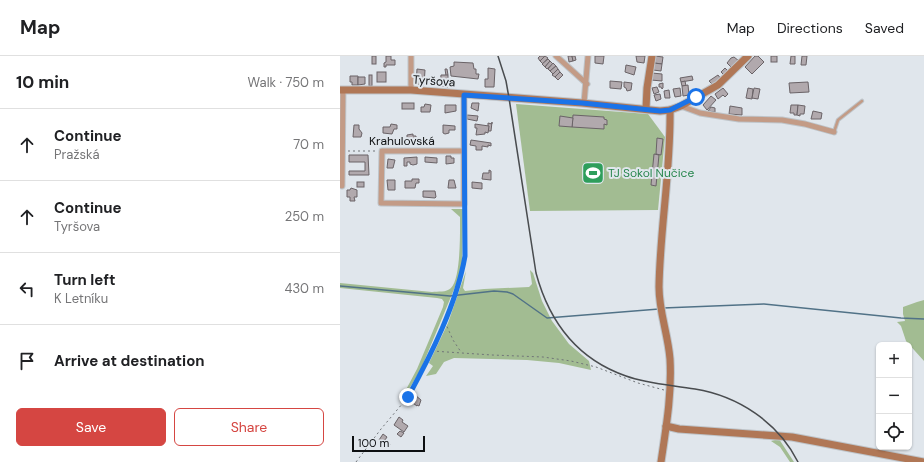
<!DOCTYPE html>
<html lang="en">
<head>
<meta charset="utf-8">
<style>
  body { margin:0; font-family:"DM Sans",sans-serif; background:#f6f6f6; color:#202124 }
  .controls { position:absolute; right:12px; bottom:12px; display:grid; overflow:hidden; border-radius:6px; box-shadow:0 1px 3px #0004 }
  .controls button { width:36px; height:36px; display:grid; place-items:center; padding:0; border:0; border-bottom:1px solid #e0e0e0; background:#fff; color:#202124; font:20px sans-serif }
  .scale { position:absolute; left:12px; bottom:10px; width:73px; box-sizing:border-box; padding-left:4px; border:2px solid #0d0f11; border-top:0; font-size:11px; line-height:14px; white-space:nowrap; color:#0d0f11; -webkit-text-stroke:3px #e0e6ec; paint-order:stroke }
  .stop { position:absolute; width:12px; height:12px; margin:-9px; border:3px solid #1a73e8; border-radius:50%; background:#fff }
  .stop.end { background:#1a73e8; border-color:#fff; box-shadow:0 1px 4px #0008 }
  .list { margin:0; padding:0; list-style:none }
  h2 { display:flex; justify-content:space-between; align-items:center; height:52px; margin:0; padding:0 16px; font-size:17px }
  h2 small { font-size:13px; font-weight:400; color:#757577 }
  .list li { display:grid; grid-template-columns:26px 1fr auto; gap:12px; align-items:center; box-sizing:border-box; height:72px; padding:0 16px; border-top:1px solid #e0e0e0 }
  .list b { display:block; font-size:15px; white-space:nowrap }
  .list p { margin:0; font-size:13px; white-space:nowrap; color:#757577 }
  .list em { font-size:13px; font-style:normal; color:#757577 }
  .actions { display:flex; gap:8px; padding:12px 16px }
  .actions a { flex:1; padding:9px 0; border:1px solid #d54642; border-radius:6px; text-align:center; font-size:14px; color:#d54642 }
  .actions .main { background:#d54642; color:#fff }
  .icon { flex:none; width:22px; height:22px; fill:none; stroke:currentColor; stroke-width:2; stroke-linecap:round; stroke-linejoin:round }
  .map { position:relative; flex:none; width:584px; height:406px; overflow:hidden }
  header { display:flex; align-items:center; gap:24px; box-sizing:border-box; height:56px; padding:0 20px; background:#fff; border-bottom:1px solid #e0e0e0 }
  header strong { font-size:19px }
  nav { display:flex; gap:22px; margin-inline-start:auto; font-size:14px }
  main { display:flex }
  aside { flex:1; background:#fff }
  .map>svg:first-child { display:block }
  .green { fill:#a2bc92 }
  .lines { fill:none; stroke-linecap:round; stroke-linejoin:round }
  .stream { stroke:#517287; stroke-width:1.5 }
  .building { fill:#b1a9ad; stroke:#6a6367 }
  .lane-casing { stroke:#bec4c9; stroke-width:4.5 }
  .street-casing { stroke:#bec4c9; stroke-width:7 }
  .secondary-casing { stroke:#bec4c9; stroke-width:9 }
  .path { stroke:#707478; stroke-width:1; stroke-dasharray:2 3; stroke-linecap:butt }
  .lane { stroke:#c39b86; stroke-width:2.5 }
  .street { stroke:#c39b86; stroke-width:5 }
  .secondary { stroke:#b07756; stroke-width:7 }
  .rail { stroke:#494c4f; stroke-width:1.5 }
  .route { stroke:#1a73e8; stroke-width:5 }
  .labels { text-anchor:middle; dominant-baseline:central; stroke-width:4; stroke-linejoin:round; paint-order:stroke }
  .street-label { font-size:12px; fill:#0d0f11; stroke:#e0e6ec }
  .leisure-label { font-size:12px; fill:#27864d; stroke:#e0e6ec; text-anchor:start }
</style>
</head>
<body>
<header>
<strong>Map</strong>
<nav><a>Map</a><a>Directions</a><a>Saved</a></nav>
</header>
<main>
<aside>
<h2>10 min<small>Walk · 750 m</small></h2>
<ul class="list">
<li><svg class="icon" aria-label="ahead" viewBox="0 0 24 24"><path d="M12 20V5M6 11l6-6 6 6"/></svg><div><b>Continue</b><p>Pražská</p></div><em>70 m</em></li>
<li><svg class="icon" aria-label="ahead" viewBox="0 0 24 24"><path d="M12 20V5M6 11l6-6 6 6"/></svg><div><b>Continue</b><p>Tyršova</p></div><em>250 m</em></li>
<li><svg class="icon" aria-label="left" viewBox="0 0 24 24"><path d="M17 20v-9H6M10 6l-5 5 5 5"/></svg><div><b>Turn left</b><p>K Letníku</p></div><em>430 m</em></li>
<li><svg class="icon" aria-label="arrive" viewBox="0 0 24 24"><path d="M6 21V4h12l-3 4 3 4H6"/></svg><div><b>Arrive at destination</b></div></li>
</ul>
<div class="actions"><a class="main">Save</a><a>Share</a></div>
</aside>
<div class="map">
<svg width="584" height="406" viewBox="0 0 584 406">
  <rect width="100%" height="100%" fill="#e0e6ec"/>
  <g class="green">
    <polygon points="176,48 308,58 325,81 318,154 190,155"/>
    <path d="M 111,153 L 123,153 L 122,214 L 81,313 L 71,330 L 61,343 L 77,313 L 103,251 L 104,246 L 102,243 L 97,242 L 0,232 L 0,227 L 92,236 C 98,235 106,237 111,232 C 121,222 120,176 120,161 Z"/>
    <polygon points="190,214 193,217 202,245 212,265 229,288 249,305 251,314 219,307 187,304 114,302 104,306 96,318 86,320 93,310 89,307 108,267 126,215 123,232 125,235 144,233 189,231 192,228"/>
    <polygon points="584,244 584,305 566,285 561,270 557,266 565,265 563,258 563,251 577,246"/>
    <polygon points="439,383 454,406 450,406 440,391 431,385"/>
  </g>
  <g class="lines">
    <g class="stream">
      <polyline points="0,230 110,240 154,235 167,236 173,238 207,262 319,253"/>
      <polyline points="323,252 424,248 561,262 584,263"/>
    </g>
  </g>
  <g class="building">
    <rect x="32" y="0" width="4" height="8"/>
    <polygon points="46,0 51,0 51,4 55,4 55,9 46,9 46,11 44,11 44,7 46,6"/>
    <polygon points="200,0 205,0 200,5 198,2"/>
    <polygon points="205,0 208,2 203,8 200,5"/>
    <polygon points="228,0 232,0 233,5 229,6"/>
    <polygon points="232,0 235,0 236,4 233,5"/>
    <polygon points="255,0 264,0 263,8 255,7"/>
    <polygon points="296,0 305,0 304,7 297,6"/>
    <polygon points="315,0 323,1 322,8 314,7"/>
    <polygon points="415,0 418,0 424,6 412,18 405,11"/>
    <rect x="431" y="0" width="6" height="6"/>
    <polygon points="451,0 455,0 455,8 450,8"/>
    <polygon points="462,0 467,0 466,9 461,9"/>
    <polygon points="394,1 399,5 392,12 387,7 391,2"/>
    <polygon points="208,3 210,5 205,11 202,8"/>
    <polygon points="210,5 213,8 207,13 205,11"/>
    <polygon points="114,6 133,7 134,13 136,13 136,18 139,18 138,23 111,20 110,11 114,10"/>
    <polygon points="213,7 216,10 210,15 208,13"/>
    <polygon points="314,7 322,8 321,15 313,14"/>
    <polygon points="286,9 296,11 294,19 285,16"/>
    <polygon points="216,10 218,13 213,18 210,15"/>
    <polygon points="148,12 155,13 154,31 145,31 145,23 148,23"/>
    <polygon points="385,12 389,16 385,20 381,16"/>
    <polygon points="77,13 85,14 84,29 76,28"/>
    <polygon points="105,13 107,13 108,19 106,20"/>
    <polygon points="218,13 220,16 215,21 212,19"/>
    <rect x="37" y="16" width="9" height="10"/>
    <polygon points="220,16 223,19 218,24 215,21"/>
    <polygon points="312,17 322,18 322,25 311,24"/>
    <rect x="29" y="19" width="3" height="11"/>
    <polygon points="101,19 108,19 108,31 100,30"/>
    <polygon points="378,19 381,23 373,29 369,25"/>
    <polygon points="10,20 18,20 18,29 12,29 12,26 10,26"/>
    <polygon points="352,20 353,24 341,26 340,22"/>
    <polygon points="18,21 25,21 25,28 18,29"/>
    <polygon points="270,25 282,26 281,33 270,32"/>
    <polygon points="345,25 346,30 342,30 341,26"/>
    <polygon points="284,26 292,27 291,34 287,35 286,32 284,31"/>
    <polygon points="468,26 469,36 450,37 449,27"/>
    <polygon points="323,27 323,32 322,33 321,31 319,31 319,28"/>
    <polygon points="348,29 349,39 343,40 342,30"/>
    <polygon points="317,31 319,36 314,38 312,32"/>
    <polygon points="340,32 341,40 335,41 333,33"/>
    <polygon points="383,32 388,38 385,41 383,39 378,43 375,38"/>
    <polygon points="408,32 413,33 412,43 406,42"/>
    <polygon points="414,32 420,33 418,43 412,42"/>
    <polygon points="329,34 330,42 325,42 324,35"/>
    <polygon points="320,38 321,43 316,45 314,39"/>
    <polygon points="371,40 376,44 367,54 363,49"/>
    <rect x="62" y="47" width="12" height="6"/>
    <polygon points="132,47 139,47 138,55 131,52"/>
    <polygon points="85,48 91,49 90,56 81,56 81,51 84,51"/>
    <polygon points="105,49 116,49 116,55 105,57"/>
    <polygon points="451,49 458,49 457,59 454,59 454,57 450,57"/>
    <polygon points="458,49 465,50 464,58 460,58 460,60 457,59"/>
    <polygon points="390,50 402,52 402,59 389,58"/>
    <polygon points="371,51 375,52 375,56 368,55"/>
    <polygon points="473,55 482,57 481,63 471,63"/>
    <polygon points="127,59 138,60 137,65 127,63"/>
    <polygon points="233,59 264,61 264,63 267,64 267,69 264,68 264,73 232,71"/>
    <polygon points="220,60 233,62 232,71 219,70"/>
    <polygon points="152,66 151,75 148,75 148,67 152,68"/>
    <polygon points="51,68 57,69 57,73 54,73 52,78 43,77 43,71 50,71"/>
    <polygon points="135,68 149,70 148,77 145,76 145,78 136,79 137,72 135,72"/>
    <polygon points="14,69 19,69 19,73 22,77 21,81 13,81"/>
    <polygon points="103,69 115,70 115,74 109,74 109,77 105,78 103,77"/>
    <polygon points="73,78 73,80 76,80 76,85 67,86 67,79"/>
    <polygon points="317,82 323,83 321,99 316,98"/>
    <polygon points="131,84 151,87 151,90 148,89 148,91 142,90 142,94 136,94 136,90 130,89"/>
    <polygon points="314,98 319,99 316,130 311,129"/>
    <polygon points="9,99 28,99 29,119 9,119 9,115 25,115 25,106 9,106"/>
    <polygon points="106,100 111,100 111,102 114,102 114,107 106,108"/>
    <polygon points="77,101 77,108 73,109 70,108 70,106 67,106 67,110 64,110 64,102"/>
    <polygon points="85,101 97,102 97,107 85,106"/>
    <polygon points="48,103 55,104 53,112 47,112"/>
    <polygon points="149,114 151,115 151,124 142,123 143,117 149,117"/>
    <polygon points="72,123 79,123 79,127 76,127 75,132 65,132 65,125 72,125"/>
    <polygon points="47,124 55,124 55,134 48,134"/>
    <polygon points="109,124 114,124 116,132 108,132"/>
    <rect x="17" y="126" width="7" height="5"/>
    <polygon points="132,126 142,127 142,133 132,132"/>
    <polygon points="11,132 17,134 17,141 14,141 15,145 10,145 10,141 7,141 7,134 10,134"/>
    <polygon points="83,135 95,135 96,141 95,142 83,141"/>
    <polygon points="75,339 81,344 79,350 77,349 77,350 70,345"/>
    <polygon points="59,361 63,364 62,366 68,370 64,376 54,369"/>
    <polygon points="60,375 64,377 61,381 57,378"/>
    <polygon points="43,378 47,381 45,384 50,388 48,391 39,384"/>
  </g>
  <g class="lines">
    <g class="lane-casing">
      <polyline id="lane" points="494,76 498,64 522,45"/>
    </g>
    <g class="street-casing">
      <g id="street">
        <polyline points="71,0 71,34"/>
        <polyline points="216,0 247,28"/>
        <polyline points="244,47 248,0"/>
        <polyline points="341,50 360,57 399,63 442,64 465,68 494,76"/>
        <polyline points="124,95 42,95 41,147 124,148 124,39"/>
        <polyline points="2,130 3,34"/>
      </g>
    </g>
    <g class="secondary-casing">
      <g id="secondary">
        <polyline points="0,34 71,34 242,47 320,55 330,54 341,50 378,29 408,0"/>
        <polyline points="306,53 307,32 312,0"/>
        <polyline points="326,370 339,373 452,381 584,406"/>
        <path d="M 321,406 C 326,372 332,338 330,303 C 328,278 319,256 319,231 C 320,172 331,113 330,54"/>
      </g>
    </g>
    <g class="path">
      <polyline points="8,95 37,95"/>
      <polyline points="105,266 113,284 121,296"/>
      <polyline points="92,295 152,299 203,301 231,305 256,311 298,327 324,334"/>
      <polyline points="16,406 41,373 68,341 84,312 105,265 122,220 125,200 124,153"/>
    </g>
    <use href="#lane" class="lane"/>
    <use href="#street" class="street"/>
    <use href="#secondary" class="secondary"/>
    <path class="rail" d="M 158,0 L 166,25 L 169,42 L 196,217 C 209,265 237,303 286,320 C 308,328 332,329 355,333 C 398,340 438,366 458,406"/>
  </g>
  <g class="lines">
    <path class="route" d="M 68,341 C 91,299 117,247 125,200 L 124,39 L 242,47 L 320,55 L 330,54 L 356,41"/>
  </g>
  <defs>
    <g id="stadium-square" transform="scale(1.15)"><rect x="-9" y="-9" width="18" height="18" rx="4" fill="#2e9e5b" stroke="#e0e6ec"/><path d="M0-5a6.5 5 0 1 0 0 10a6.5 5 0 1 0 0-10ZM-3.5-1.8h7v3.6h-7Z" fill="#fff"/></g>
  </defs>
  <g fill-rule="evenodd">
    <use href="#stadium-square" x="253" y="117"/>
  </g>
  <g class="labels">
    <g class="street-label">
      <text transform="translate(94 25) rotate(4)">Tyršova</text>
      <text x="62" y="85">Krahulovská</text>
    </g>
    <g class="leisure-label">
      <text x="268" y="117">TJ Sokol Nučice</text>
    </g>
  </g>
</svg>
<div class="controls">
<button>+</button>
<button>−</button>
<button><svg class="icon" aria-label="locate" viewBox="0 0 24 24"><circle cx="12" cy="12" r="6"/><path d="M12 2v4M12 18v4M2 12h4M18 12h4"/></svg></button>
</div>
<div class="scale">100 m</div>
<div class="stop" style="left:356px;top:41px"></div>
<div class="stop end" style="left:68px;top:341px"></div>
</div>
</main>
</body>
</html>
